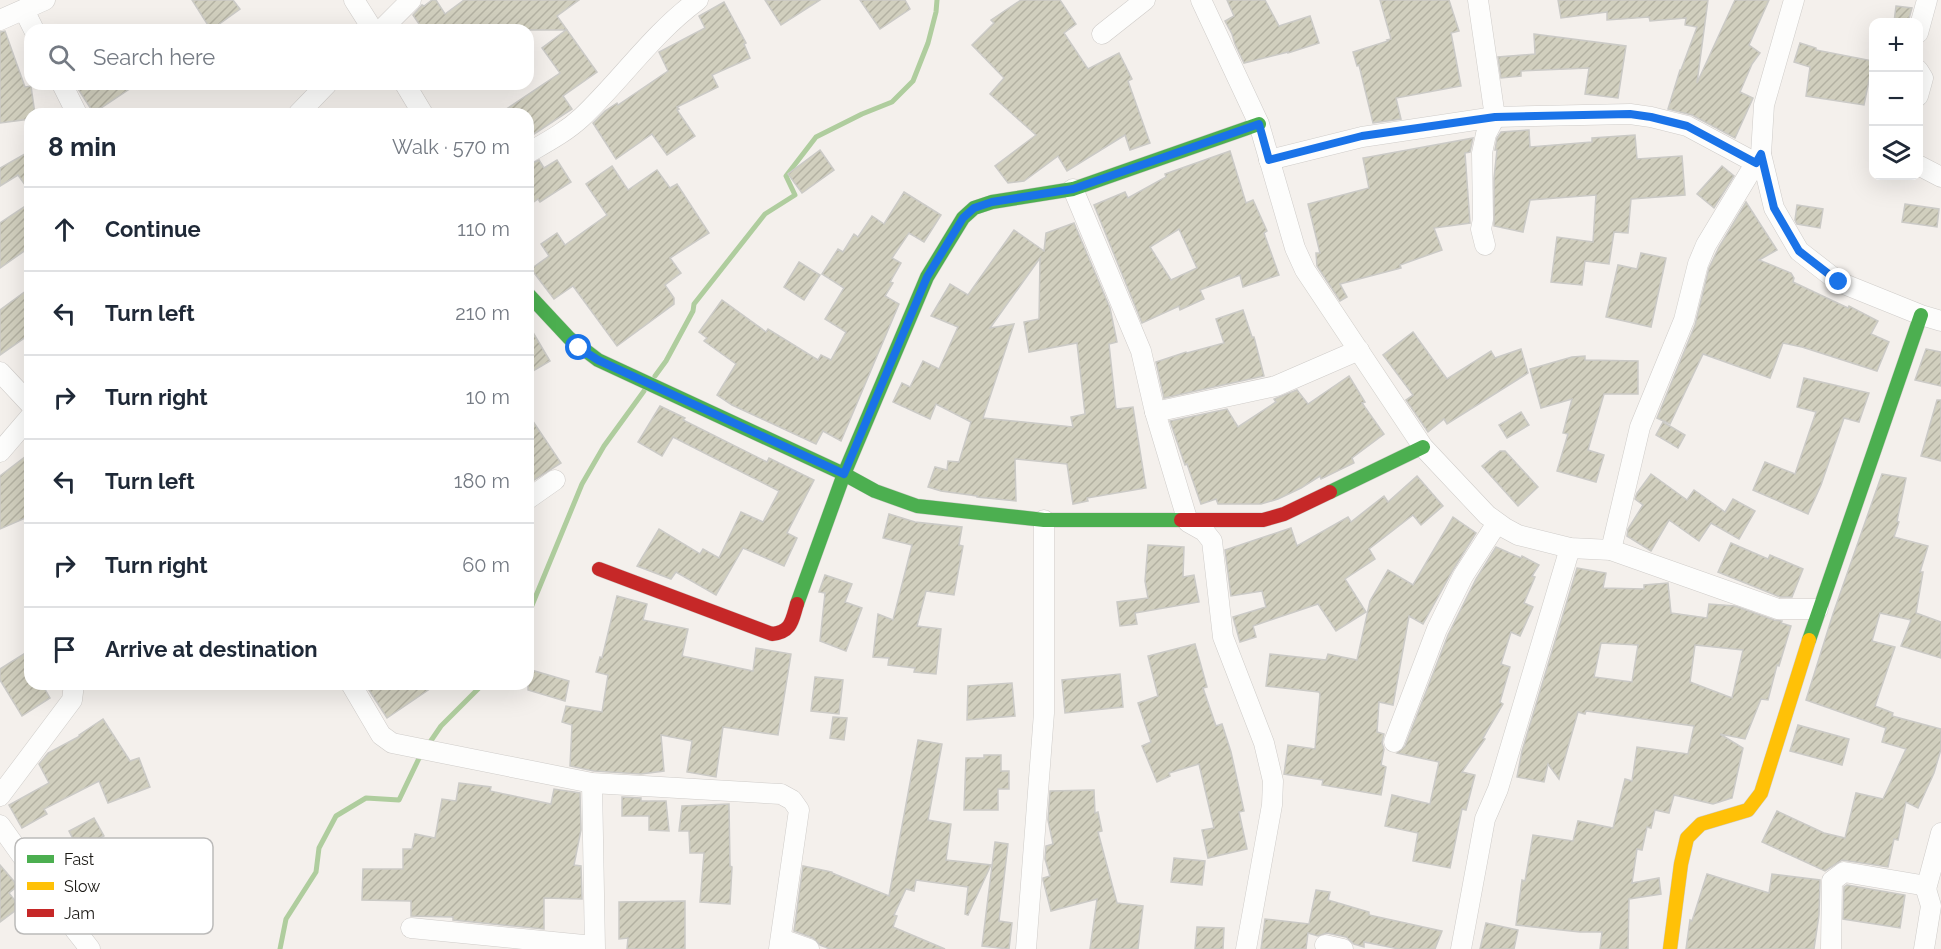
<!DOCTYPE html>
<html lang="en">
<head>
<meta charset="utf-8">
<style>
  body { margin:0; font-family:Raleway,sans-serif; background:#f6f6f7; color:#1f2937 }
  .controls { position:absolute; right:18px; top:18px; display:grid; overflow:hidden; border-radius:12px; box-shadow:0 6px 24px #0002 }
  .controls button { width:54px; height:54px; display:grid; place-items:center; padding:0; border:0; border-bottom:2px solid #e0e1e3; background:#fff; color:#1f2937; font:30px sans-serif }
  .stop { position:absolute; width:18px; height:18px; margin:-14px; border:4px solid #1a73e8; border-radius:50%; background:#fff }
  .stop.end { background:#1a73e8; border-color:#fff; box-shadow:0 2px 6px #0008 }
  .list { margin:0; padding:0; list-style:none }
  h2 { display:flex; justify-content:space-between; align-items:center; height:78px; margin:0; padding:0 24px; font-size:26px }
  h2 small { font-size:20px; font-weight:400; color:#747a83 }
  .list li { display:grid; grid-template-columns:39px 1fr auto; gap:18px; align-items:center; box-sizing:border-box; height:84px; padding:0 24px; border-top:2px solid #e0e1e3 }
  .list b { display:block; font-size:22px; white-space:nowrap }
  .list em { font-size:20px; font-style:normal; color:#747a83 }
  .icon { flex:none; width:33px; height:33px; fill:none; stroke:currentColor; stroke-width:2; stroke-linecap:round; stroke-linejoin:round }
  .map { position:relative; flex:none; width:1941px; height:949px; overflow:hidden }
  .search { position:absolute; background:#fff; box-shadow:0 6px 24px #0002; left:24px; top:24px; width:510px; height:66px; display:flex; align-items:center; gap:15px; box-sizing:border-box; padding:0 21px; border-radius:18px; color:#747a83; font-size:22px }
  .panel { position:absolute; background:#fff; box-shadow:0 6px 24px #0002; left:24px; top:108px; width:510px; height:582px; border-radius:18px }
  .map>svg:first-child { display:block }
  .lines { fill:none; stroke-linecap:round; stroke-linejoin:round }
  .stream { stroke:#afcd9e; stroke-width:5 }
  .building { fill:url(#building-hatch); stroke:#cbcac6; stroke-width:1.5; fill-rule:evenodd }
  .street-casing { stroke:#cfccc9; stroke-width:21 }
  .fast-casing { stroke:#cfccc9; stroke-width:15 }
  .slow-casing { stroke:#cfccc9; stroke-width:15 }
  .jam-casing { stroke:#cfccc9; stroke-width:15 }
  .street { stroke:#fdfdfc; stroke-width:20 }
  .fast { stroke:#4caf50; stroke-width:14 }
  .slow { stroke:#ffc107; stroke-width:14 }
  .jam { stroke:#c62828; stroke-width:14 }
  .route { stroke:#1a73e8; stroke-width:8 }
  .key { fill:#fff; stroke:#bbbab9; stroke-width:1.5 }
  .key-label { font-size:16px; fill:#1b1915 }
</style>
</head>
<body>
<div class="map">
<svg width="1941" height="949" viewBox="0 0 1941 949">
  <defs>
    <pattern id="building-hatch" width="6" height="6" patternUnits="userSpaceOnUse" patternTransform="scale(1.5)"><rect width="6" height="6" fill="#d1cfbe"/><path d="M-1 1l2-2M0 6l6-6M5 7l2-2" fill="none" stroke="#b3b1a2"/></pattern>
  </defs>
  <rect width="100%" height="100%" fill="#f4f0ec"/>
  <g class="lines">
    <g class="stream">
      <polyline points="655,376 666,361 693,311 694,304 765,214 795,195 786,176 816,137 862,114 892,102 913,81 928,43 936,12 937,0"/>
      <polyline points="528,615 582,484 604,446 644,391"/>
      <polyline points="428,745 441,726 483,684"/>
      <polyline points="280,949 286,919 316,872 319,848 336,816 366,798 399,800 422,752"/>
    </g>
  </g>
  <g class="building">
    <polygon points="192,0 233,0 240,9 211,30"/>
    <polygon points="432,0 436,0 445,14 464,0 579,0 557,16 597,72 563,96 572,109 528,138 528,114 499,114 560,73 542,48 566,30 423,30 413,15 422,5 424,6"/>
    <polygon points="765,0 820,0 781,25"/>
    <polygon points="860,0 905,0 910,9 880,29"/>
    <polygon points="1021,0 1060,0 1076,24 1064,33 1088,69 1119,53 1132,79 1128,81 1150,143 1130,150 1125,135 1067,171 1058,156 1024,181 1008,183 995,166 1036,135 990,94 1004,78 972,45 994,23 991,20"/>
    <polygon points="1227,0 1265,0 1279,26 1310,16 1319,43 1288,53 1288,52 1244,63 1235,44 1232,34 1225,21 1234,16"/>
    <polygon points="1380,0 1449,0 1459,31 1451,33 1461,86 1396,98 1401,119 1373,123 1359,65 1357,66 1353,52 1388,41 1387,40 1391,39"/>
    <polygon points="1558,0 1708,0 1697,83 1735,0 1769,0 1749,45 1760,53 1752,64 1740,92 1753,98 1735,138 1692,115 1668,109 1680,70 1681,70 1697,27 1685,25 1686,18 1650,21 1649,17 1607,20 1607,12 1561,18"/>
    <polygon points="724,2 746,43 744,44 750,58 712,75 718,87 677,107 679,109 677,110 695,136 667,155 652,134 616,159 593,123 605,111 617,103 618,105 668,71 659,52 705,28 699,16"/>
    <polygon points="1896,6 1912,8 1908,22 1894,22"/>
    <polygon points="5,31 25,87 31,86 35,114 30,114 30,119 0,123 0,32"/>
    <polygon points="1534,34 1626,46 1618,98 1585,94 1589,68 1521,71 1521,76 1501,78 1498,57 1535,54"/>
    <polygon points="1800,43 1816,48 1816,50 1873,61 1864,105 1806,96 1810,67 1794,62"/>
    <polygon points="85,84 137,84 101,108 91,109 78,89"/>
    <polygon points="1529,130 1530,147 1592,142 1592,138 1635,135 1637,159 1682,156 1685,195 1631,199 1628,233 1614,232 1609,264 1585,261 1582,285 1551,282 1557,237 1593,242 1596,195 1530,200 1523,232 1494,226 1494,178 1497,150 1495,150 1497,138 1501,132"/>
    <polygon points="1473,138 1470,152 1465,153 1470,223 1434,228 1442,250 1400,265 1401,268 1340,284 1347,297 1340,301 1317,266 1316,253 1320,253 1308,204 1369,188 1363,158"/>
    <polygon points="820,150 834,170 802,193 788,174"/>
    <polygon points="30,151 30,192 18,175 0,186 0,168"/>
    <path d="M 1230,151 L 1246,203 L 1253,200 L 1267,231 L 1264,233 L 1279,275 L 1243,287 L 1240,275 L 1200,290 L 1204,299 L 1180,310 L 1179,306 L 1142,323 L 1094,205 L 1125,192 L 1128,198 L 1166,177 L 1165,174 ZM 1179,229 L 1197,268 L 1171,280 L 1150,247 Z"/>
    <polygon points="539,160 544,168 557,160 571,182 540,202 538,199 528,206 528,165"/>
    <polygon points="612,166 628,190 657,170 670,188 677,184 709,233 670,258 681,273 665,285 674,298 674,304 617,346 573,286 554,299 531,269 549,256 541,244 557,233 565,245 607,215 586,184"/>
    <polygon points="1722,166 1734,176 1714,208 1697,194"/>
    <polygon points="904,192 941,215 924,242 909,233 892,258 901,263 890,282 893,283 885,296 899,304 841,441 823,431 816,444 732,405 717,395 736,364 704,341 707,338 699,332 722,300 766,332 768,329 818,360 821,355 831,360 846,332 825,319 844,288 822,274 838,249 843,252 854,234 858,237 872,216 884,224"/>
    <polygon points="1746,202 1777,250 1759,260 1791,273 1794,278 1793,282 1848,308 1849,306 1878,321 1871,334 1889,342 1877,371 1802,347 1783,343 1770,378 1703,354 1670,424 1657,418 1695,325 1709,268 1719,247"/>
    <polygon points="30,203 30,247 0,268 0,223"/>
    <polygon points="1905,204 1939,209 1937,227 1902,222"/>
    <polygon points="1797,205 1823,209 1820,228 1797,224 1795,220"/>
    <path d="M 1074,223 L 1110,308 L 1117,342 L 1109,344 L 1116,409 L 1133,407 L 1146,488 L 1087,498 L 1088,501 L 1073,504 L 1067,464 L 1015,459 L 1016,501 L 977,497 L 977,496 L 941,491 L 928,487 L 935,467 L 947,470 L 948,461 L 959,462 L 971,422 L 936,404 L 930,419 L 893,402 L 902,383 L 910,387 L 923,361 L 939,369 L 958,327 L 931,316 L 950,284 L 968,295 L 1014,230 L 1044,251 L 1046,233 ZM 1040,258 L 1039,319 L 1024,322 L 1029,352 L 1077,343 L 1085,414 L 1071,417 L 1073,427 L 983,418 L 1014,324 L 990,328 Z"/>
    <polygon points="1641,253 1666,258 1651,327 1606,317 1618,265 1637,269"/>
    <polygon points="799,262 820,275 804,300 784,287"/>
    <polygon points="30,288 30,334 0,355 0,310"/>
    <polygon points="1243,310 1252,337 1254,337 1264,376 1164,398 1156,362 1186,352 1187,353 1224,343 1216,319"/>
    <polygon points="528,324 550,361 528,374"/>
    <polygon points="1413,332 1447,379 1491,351 1495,358 1521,349 1528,373 1447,424 1444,419 1428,432 1406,400 1413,395 1383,355"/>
    <polygon points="1926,349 1941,352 1941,386 1915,380"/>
    <polygon points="1585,356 1585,360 1638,361 1638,394 1604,394 1588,450 1604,455 1596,482 1557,471 1568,434 1563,433 1572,399 1541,408 1530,369 1572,357"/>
    <polygon points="1349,376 1365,402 1362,403 1384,434 1352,458 1354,463 1321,479 1320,476 1301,488 1278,499 1261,504 1218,504 1216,499 1201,504 1187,464 1185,465 1170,421 1227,409 1238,427 1276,402 1274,399 1297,390 1308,404"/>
    <polygon points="1804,378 1869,393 1859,422 1844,418 1821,485 1808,514 1753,490 1765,462 1795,474 1816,412 1797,407"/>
    <polygon points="1937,400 1941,400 1941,461 1921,456"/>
    <polygon points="660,406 685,418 683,420 767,462 769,458 814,480 787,533 797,538 784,566 743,548 716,595 676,572 671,579 637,566 659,529 700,554 703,549 719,558 741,512 763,522 779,491 673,437 662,456 638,442"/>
    <polygon points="1521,412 1529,425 1507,438 1499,425"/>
    <polygon points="528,414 561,463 528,484"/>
    <polygon points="1663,422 1685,435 1678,448 1656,435"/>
    <polygon points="1500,451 1505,451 1538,487 1518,506 1482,466"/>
    <polygon points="30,453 30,516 0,529 0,476"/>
    <polygon points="1651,474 1687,500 1694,490 1725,512 1733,499 1755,511 1739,539 1711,523 1699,541 1669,520 1651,551 1627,536 1628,529 1643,505 1635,499 1637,493"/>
    <polygon points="1882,474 1906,478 1897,521 1899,522 1894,537 1928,546 1920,572 1923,572 1916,613 1941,622 1941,658 1901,646 1911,620 1880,613 1872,641 1895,647 1875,706 1893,713 1892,716 1941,729 1941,749 1934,773 1918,808 1906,802 1898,840 1894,839 1888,867 1842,860 1825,871 1762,842 1777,811 1824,833 1845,838 1856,793 1883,799 1906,749 1882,742 1886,728 1806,700 1833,614"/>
    <polygon points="1417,476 1443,506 1421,525 1413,515 1369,549 1375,559 1345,579 1366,612 1336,631 1318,604 1253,626 1256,637 1240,642 1233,617 1266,607 1262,591 1231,596 1225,550 1291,528 1297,546 1348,517 1351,522 1384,496 1388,502"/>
    <polygon points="889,514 915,522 962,527 959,545 963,546 954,595 926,591 917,626 941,629 936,674 914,672 915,668 888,665 889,658 873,657 878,614 893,620 912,545 883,538"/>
    <polygon points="1453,517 1476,533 1453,570 1423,624 1409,616 1393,705 1379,702 1377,732 1384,734 1382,743 1384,749 1381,765 1386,767 1381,795 1322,785 1323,780 1284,774 1288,745 1315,749 1320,694 1319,692 1266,686 1270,654 1326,660 1328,654 1357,660 1370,601 1388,570 1413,585"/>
    <polygon points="1731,543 1768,559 1770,555 1803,569 1792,597 1780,597 1718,572"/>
    <polygon points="1148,545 1184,547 1183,577 1194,575 1199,602 1135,613 1137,624 1120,626 1117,602 1148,598 1145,581"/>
    <polygon points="1496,547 1521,558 1522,556 1539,565 1532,576 1535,577 1524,603 1533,607 1520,636 1511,632 1501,664 1510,667 1500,702 1503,704 1483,738 1485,739 1462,772 1475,775 1466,810 1462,809 1450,868 1413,861 1418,833 1385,826 1392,795 1430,804 1439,762 1397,753 1405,746 1448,635 1476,579"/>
    <path d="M 1577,568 L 1606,573 L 1603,588 L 1644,589 L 1644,585 L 1668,583 L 1671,613 L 1707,618 L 1709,604 L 1735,606 L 1774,620 L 1782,621 L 1781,623 L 1791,626 L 1779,666 L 1777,665 L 1768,700 L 1761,699 L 1745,739 L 1720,734 L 1743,748 L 1732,798 L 1713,804 L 1674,795 L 1669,813 L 1655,810 L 1651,828 L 1647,827 L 1642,850 L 1637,849 L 1632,883 L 1659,878 L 1661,894 L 1629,899 L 1628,949 L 1600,949 L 1602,932 L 1580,932 L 1516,925 L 1522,880 L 1525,881 L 1533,835 L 1573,841 L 1578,821 L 1613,828 L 1625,779 L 1632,781 L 1637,747 L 1688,754 L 1694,726 L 1586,711 L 1585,714 L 1578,712 L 1559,779 L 1548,764 L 1544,782 L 1517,777 L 1522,751 ZM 1601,643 L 1638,645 L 1632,682 L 1594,677 ZM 1695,645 L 1743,650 L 1732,698 L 1690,682 Z"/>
    <polygon points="825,575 852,584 845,602 862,608 846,651 820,641 825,593 819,592"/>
    <polygon points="617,596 647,604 643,620 688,629 682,656 753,671 756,648 791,654 778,735 723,727 716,777 687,772 692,741 661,735 664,771 641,774 594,771 570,766 572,725 562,722 566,706 602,712 608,675 596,672 600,657 602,658"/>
    <polygon points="1195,644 1207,687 1203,688 1216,726 1222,724 1231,752 1244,811 1239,812 1247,849 1208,858 1202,830 1214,828 1199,764 1169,773 1170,776 1157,782 1142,746 1151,742 1138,703 1158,696 1148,656"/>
    <polygon points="30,650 30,684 42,684 50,698 22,716 0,680 0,669"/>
    <polygon points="528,669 569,681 565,701 528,690"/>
    <polygon points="1120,674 1123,707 1065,713 1062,680"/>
    <polygon points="815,677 843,680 839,714 811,711"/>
    <polygon points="1012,683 1015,716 967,720 968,686"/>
    <polygon points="365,684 437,684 387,718"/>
    <polygon points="833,717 847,718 844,740 830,738"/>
    <polygon points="103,719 130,761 139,758 150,787 108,803 99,781 44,809 47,814 22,828 9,805 49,783 39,764 48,753 80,736 79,735"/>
    <polygon points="1798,725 1849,739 1842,765 1790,751"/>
    <polygon points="918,740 942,744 928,820 951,824 946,860 991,865 968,915 965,914 968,887 916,880 914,891 906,889 894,915 897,916 893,927 945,949 830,949 820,945 813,938 794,931 803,866 832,872 832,873 889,896"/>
    <polygon points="984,755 1001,755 1001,771 1009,771 1009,789 998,789 998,810 964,810 966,758 984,758"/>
    <polygon points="459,783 491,787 490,791 551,804 554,789 580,793 581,830 574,865 581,866 582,899 544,898 544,929 453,920 453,917 411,916 411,901 362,900 363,869 403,869 403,849 412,849 415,834 435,838 442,799 456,801"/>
    <polygon points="1094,790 1095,813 1098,812 1102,831 1098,832 1117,903 1143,906 1138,949 1090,949 1097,899 1051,911 1043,880 1043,878 1050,876 1045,859 1046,846 1053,844 1048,820 1050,791"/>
    <polygon points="622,797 641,798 641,801 666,801 669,831 649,830 649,816 622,816"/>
    <polygon points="729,804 730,866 732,867 730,904 700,902 704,853 690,853 689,831 679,831 682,806"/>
    <polygon points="94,818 104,836 87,845 121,887 141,871 163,898 148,910 151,913 130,929 116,912 112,915 69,831"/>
    <polygon points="995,842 1008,844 999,921 1012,923 1009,949 982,946"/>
    <polygon points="1174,858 1205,861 1202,885 1171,882"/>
    <polygon points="0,865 18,886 9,893 20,907 0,922"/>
    <polygon points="1707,874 1769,893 1772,874 1820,880 1819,915 1814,949 1686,949 1690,920 1692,921"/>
    <polygon points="1847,885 1905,895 1900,928 1843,919 1844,887"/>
    <polygon points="1316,890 1330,892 1328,900 1369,912 1369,915 1442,931 1435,949 1399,949 1364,942 1364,947 1354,944 1346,937 1327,933 1318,936 1308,933 1306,949 1261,949 1265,919 1309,924"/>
    <polygon points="685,901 685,949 627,949 628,938 619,939 619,902"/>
    <polygon points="1486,923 1518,930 1514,949 1480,949"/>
    <polygon points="1197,927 1224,928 1223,949 1195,949"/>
  </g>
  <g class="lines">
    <g class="street-casing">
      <g id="street">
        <polyline points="354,0 373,30"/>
        <polyline points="1201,0 1259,124 1295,248 1305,270 1423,447 1487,515 1505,528 1518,535 1570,548 1611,550 1778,609 1818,609"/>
        <polyline points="1478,0 1495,117 1486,134 1482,153 1483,219 1481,229 1485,245"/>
        <polyline points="1794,0 1764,105 1761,154 1774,208 1799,251 1839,282 1921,315 1941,321"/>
        <polyline points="24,10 34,30"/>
        <polyline points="0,20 45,0"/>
        <polyline points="381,30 411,0"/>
        <polyline points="1918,33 1927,0"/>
        <polyline points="1102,34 1145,0"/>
        <polyline points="1918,70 1923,78 1918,96"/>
        <polyline points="62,84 77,114"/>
        <polyline points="405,84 423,114"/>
        <polyline points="298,114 327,84"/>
        <path d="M 528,153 C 547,142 566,132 582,117 C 622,79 653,33 698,0"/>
        <polyline points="1269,160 1362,137 1495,117 1630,114 1651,117 1687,126 1756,163"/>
        <polyline points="1918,165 1941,177"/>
        <polyline points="1073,189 1141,351 1155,412 1188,522 1204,531 1212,541 1223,637 1264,743 1273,781 1272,805 1246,949"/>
        <polyline points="0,372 30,404"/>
        <polyline points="1155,412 1276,386 1359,350"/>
        <polyline points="0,452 30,417"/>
        <polyline points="528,499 555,480"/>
        <polyline points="1611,550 1640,427 1684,320 1698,264 1706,245 1761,154"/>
        <polyline points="351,684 381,735 392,743 592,783 781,794 792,800 799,810 779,949"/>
        <polyline points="1394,742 1437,629 1463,576 1497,523"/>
        <polyline points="592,783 595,949"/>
        <polyline points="0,796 72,700 74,684"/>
        <polyline points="0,825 69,922 90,949"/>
        <polyline points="411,928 594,946"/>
        <polyline points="781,939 809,949"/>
        <polyline points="1325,945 1343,949"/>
        <polyline points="1026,949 1044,713 1044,520"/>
        <polyline points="1461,949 1485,819 1498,789 1570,548"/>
        <polyline points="1831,949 1832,881 1844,872 1921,885 1926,889 1941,833"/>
        <polyline points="1924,949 1931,906 1926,889"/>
      </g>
    </g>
    <g class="fast-casing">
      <g id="fast">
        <polyline points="528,294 569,338 598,360 844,474 875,491 917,506 1044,520 1181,520"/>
        <polyline points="1330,492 1423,447"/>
        <polyline points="797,604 844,474 927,277 963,218 974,208 992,202 1073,189 1259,124"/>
        <polyline points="1809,640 1921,315"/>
      </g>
    </g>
    <g class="slow-casing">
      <polyline id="slow" points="1670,949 1681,864 1687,838 1701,824 1748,810 1761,793 1809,640"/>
    </g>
    <g class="jam-casing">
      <g id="jam">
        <polyline points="1181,520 1263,520 1284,514 1330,492"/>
        <path d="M 599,569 L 772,634 C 792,632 792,620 797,604"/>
      </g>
    </g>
    <use href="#street" class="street"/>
    <use href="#fast" class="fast"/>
    <use href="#slow" class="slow"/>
    <use href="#jam" class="jam"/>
  </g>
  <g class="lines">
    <polyline class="route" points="579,348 598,360 844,474 927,277 963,218 974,208 992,202 1073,189 1259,124 1269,160 1362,136 1495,117 1630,114 1651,117 1687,126 1756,163 1761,154 1774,208 1799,251 1839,282"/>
  </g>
  <rect x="15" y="838" width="198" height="96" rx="9" class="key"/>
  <rect x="27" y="855" width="27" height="8" fill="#4caf50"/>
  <rect x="27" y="882" width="27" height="8" fill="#ffc107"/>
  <rect x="27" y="909" width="27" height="8" fill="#c62828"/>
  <g class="key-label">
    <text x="64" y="865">Fast</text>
    <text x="64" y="892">Slow</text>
    <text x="64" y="919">Jam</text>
  </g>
</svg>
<div class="controls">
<button>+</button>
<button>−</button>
<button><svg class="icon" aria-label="layers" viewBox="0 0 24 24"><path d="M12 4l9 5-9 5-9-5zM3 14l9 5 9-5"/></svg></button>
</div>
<div class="stop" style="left:579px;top:348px"></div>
<div class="stop end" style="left:1839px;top:282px"></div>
<div class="search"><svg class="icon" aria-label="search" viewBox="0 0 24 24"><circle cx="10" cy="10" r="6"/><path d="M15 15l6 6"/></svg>Search here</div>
<section class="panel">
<h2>8 min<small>Walk · 570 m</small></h2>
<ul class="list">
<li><svg class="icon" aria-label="ahead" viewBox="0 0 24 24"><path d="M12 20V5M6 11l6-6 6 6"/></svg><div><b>Continue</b></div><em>110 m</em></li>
<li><svg class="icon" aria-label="left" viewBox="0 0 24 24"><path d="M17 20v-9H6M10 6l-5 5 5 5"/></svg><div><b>Turn left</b></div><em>210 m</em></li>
<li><svg class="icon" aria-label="right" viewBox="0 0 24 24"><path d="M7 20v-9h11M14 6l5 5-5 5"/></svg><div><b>Turn right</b></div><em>10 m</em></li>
<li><svg class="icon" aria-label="left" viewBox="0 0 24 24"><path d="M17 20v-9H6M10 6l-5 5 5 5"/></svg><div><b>Turn left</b></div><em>180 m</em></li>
<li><svg class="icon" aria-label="right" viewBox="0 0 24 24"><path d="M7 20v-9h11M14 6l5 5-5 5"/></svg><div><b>Turn right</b></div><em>60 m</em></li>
<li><svg class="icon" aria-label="arrive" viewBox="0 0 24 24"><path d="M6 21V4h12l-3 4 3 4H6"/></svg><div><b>Arrive at destination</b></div></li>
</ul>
</section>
</div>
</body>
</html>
